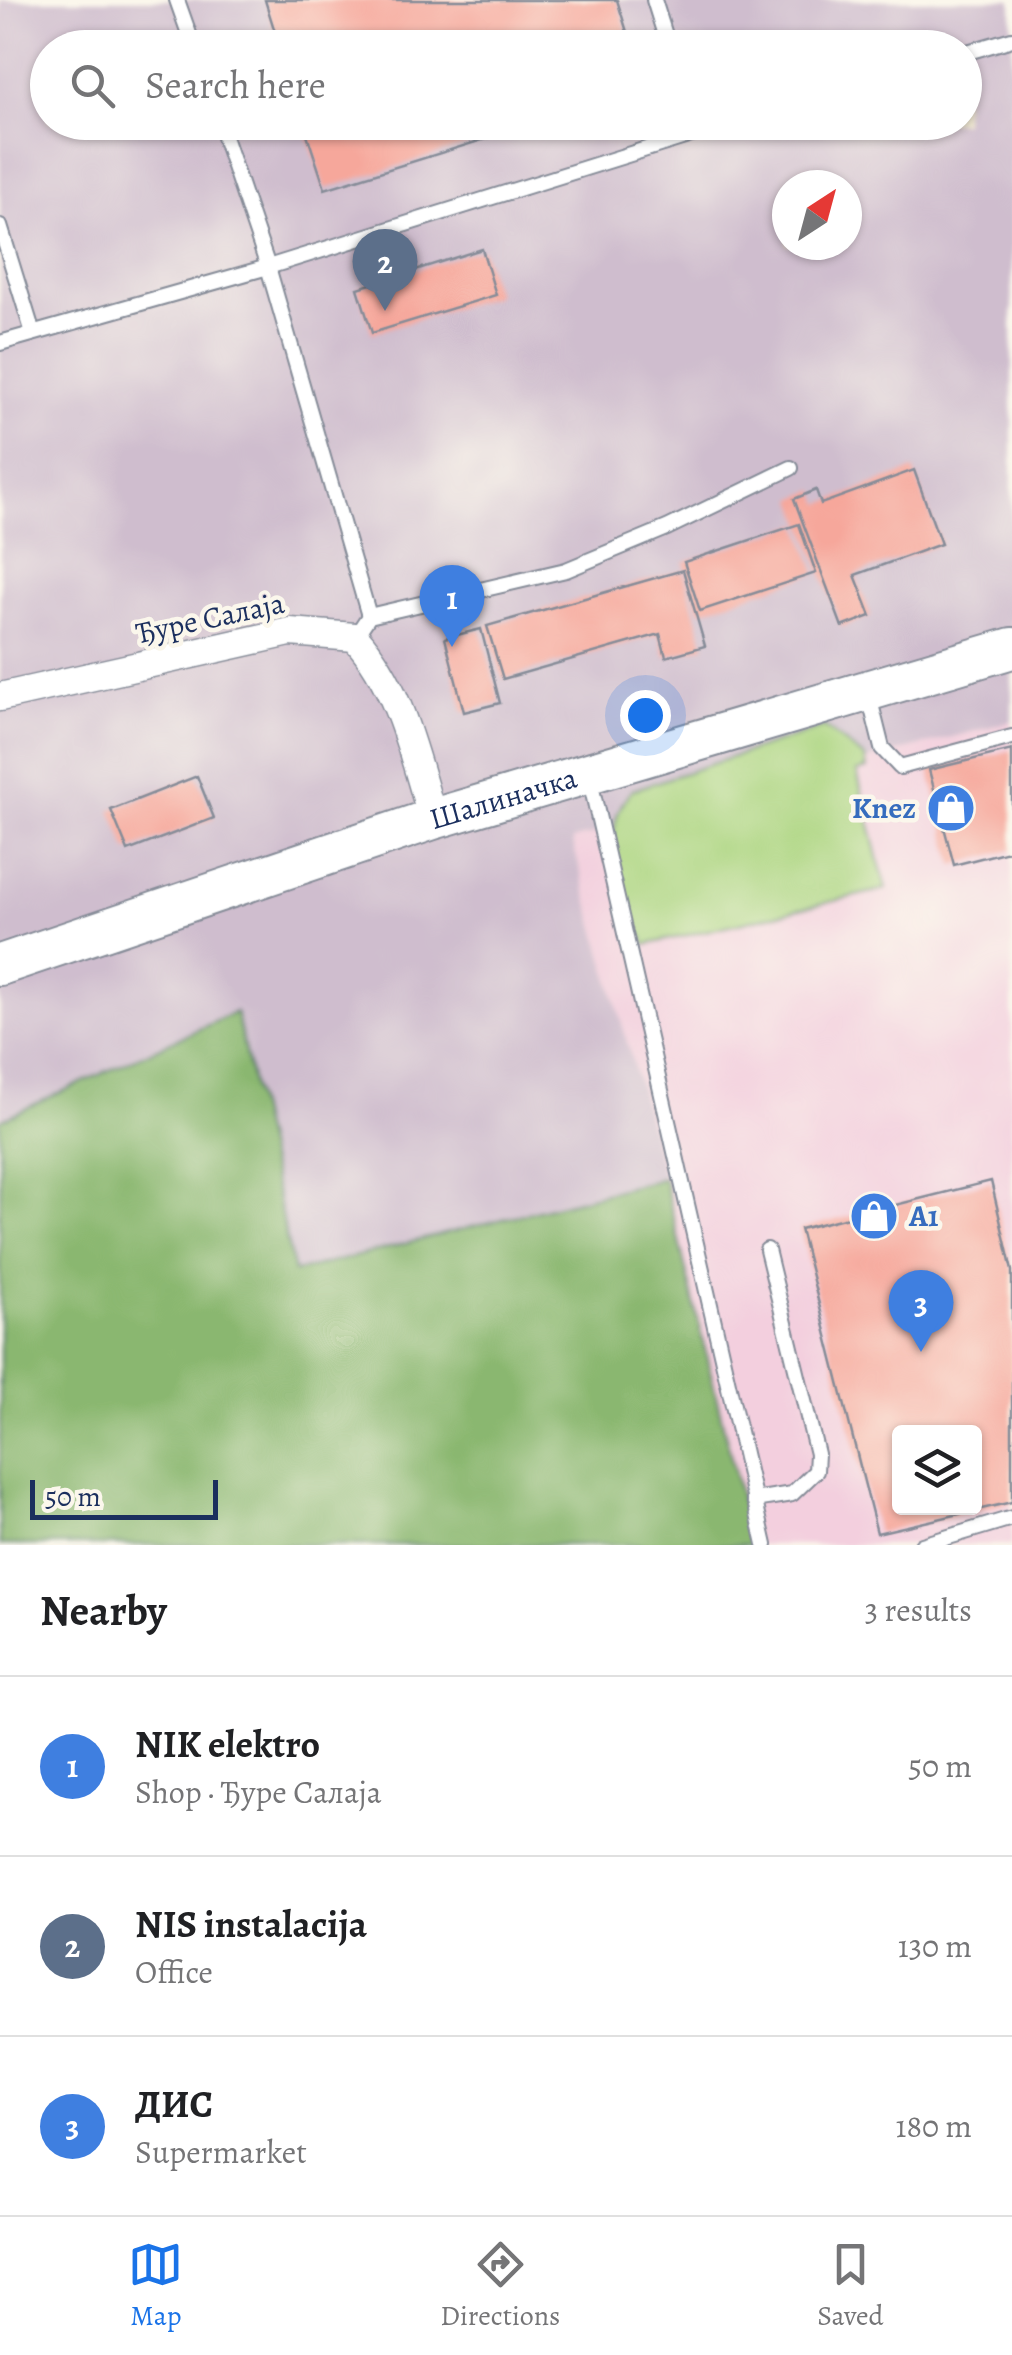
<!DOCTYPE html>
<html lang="en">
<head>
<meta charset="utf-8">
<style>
  body { margin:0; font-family:Alegreya,serif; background:#f2f2f2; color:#202124 }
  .controls { position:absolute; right:30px; bottom:30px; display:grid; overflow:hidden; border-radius:10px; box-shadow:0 2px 8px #0004 }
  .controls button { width:90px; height:90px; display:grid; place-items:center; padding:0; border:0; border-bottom:2px solid #e0e0e0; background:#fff; color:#202124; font:50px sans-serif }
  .compass { position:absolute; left:772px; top:170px; width:90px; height:90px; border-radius:50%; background:#fff; box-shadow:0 2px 8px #0004; rotate:36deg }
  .scale { position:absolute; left:30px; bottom:25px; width:188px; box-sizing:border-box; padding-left:10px; border:5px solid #1b2f5e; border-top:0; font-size:28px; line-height:35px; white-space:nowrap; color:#1b2f5e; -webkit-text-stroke:8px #fbf7ec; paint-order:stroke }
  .you { position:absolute; left:645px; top:715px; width:35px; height:35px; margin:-25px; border:8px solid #fff; border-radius:50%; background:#1a73e8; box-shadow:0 0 0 15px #1a73e833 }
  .badge { display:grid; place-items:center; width:65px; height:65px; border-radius:50%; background:#1a73e8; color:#fff; font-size:32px; font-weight:700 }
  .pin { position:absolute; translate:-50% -82px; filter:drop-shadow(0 2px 5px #0008) }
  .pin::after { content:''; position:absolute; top:52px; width:35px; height:30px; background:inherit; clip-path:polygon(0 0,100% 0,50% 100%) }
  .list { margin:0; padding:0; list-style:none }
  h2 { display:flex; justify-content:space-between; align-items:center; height:130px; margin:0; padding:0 40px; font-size:42px }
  h2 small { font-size:32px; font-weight:400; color:#757577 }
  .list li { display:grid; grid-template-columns:65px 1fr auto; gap:30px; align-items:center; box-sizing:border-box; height:180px; padding:0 40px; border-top:2px solid #e0e0e0 }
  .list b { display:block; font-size:38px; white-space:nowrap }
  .list p { margin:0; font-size:32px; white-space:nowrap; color:#757577 }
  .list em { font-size:32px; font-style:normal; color:#757577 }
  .icon { flex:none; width:55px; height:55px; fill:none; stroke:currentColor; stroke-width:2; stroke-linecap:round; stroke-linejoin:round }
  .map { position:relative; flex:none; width:1012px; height:1545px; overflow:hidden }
  .search { position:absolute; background:#fff; box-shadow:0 2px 8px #0004; left:30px; right:30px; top:30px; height:110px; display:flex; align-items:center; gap:25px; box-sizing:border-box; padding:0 35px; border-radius:55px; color:#757577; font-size:38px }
  .sheet { height:670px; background:#fff }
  nav { display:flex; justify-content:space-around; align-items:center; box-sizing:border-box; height:140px; border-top:2px solid #e0e0e0; background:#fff; font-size:28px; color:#757577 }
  nav a { display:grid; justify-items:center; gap:5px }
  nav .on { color:#1a73e8 }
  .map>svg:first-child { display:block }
  .built { fill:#f3cfde; fill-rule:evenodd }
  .industrial { fill:#cfbdce; fill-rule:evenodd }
  .green { fill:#add682; stroke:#648270; stroke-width:2.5 }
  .forest { fill:#8ab770; stroke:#527367; stroke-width:2.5 }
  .building { fill:#f6a79b; fill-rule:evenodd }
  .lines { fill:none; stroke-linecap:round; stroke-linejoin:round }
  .service-casing { stroke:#868c98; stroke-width:18 }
  .minor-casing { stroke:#868c98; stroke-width:31 }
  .secondary-casing { stroke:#868c98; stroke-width:44 }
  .service { stroke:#fff; stroke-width:14 }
  .minor { stroke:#fff; stroke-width:28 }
  .secondary { stroke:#fff; stroke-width:40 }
  .labels { text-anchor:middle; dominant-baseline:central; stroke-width:9; stroke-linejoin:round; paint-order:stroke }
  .street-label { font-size:30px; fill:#1b2f5e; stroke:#fbf7ec }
  .shop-label { font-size:30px; font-weight:bold; fill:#366cbe; stroke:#fbf7ec; text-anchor:end }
</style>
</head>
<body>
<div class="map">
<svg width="1012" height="1545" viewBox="0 0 1012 1545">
  <rect width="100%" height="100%" fill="#fbf7ec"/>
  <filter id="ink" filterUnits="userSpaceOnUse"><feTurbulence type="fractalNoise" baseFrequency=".01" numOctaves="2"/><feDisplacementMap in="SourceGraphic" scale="20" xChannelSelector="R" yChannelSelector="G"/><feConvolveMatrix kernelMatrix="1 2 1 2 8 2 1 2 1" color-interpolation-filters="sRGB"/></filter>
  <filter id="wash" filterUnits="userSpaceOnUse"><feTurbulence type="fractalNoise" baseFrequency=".0048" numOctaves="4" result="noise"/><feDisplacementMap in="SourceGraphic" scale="40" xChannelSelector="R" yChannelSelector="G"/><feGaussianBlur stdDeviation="2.25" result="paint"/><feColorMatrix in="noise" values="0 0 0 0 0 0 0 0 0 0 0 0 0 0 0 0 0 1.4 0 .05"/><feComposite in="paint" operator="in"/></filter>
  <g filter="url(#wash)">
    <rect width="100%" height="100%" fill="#f2e9d1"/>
    <path class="built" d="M 1012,721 L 1012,1545 L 752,1545 L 664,1179 L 572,840 ZM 900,1432 L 974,1432 L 974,1508 L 900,1508 Z"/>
    <path class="industrial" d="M 0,0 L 1012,0 L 1012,721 L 572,840 L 664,1178 L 294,1272 L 235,1012 L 0,1120 ZM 48,48 L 964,48 L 964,122 L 48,122 ZM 787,185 L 847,185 L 847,245 L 787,245 Z"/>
    <path class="green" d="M 824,727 L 865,758 L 867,769 L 857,772 L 886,889 L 645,945 L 643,937 L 636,938 C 624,890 594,832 632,790 Z"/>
    <polygon class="forest" points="236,1012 294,1272 664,1178 752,1545 0,1545 0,1120"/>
    <g id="blocks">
      <g class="building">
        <polygon points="265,0 617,0 632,48 280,48"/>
        <polygon points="303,122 537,122 537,123 325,189"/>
        <polygon points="482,249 496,295 372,333 358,288"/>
        <polygon points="914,470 941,544 855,575 871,616 842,627 794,499 816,490 821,504"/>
        <polygon points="799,524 816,573 700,611 684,562"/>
        <polygon points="683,570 705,646 666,657 660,634 503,679 487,626"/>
        <polygon points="481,629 500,703 464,712 445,638"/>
        <polygon points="1012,750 1012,850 954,865 929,770"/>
        <polygon points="197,776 214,818 128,851 111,810"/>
        <path d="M 991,1181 L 1012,1271 L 1012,1502 L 877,1533 L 800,1229 ZM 900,1432 L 974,1432 L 974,1508 L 900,1508 Z"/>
      </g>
    </g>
  </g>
  <g filter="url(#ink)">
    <use href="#blocks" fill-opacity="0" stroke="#868c98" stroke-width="2.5"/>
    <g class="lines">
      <g class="service-casing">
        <g id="service">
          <polyline points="177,0 194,48"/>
          <polyline points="654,0 669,48"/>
          <polyline points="964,53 1012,39"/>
          <polyline points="219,122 268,267 369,616"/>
          <polyline points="0,226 33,333"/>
          <polyline points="0,343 268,267 733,122"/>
          <polyline points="355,637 369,616 566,570 667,528 791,468"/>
          <polyline points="868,692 882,748 900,767 1012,737"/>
          <polyline points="589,776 765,1545"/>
          <polyline points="754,1500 792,1494 816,1471 817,1454 767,1250"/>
          <polyline points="922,1545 1012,1518"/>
        </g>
      </g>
      <g class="minor-casing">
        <path id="minor" d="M 0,697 L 290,632 L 355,637 C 401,689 413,754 433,819"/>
      </g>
      <g class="secondary-casing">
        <g id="secondary">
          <path id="s1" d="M 0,965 L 433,819 L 1012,648"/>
        </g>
      </g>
      <use href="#service" class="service"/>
      <use href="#minor" class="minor"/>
      <use href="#secondary" class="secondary"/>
    </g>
  </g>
  <defs>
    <g id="shop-disc" transform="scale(2.5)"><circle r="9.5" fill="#3f7fe0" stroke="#fbf7ec"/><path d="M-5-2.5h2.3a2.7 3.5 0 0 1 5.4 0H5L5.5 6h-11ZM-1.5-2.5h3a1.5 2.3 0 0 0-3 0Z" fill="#fff"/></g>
  </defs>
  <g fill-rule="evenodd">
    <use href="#shop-disc" x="951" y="808"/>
    <use href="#shop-disc" x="874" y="1216"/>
  </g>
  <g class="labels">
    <g class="street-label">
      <text transform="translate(210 618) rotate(-12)">Ђуре Салаја</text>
      <text stroke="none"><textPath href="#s1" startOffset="530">Шалиначка</textPath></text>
    </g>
    <g class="shop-label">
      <text x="916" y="808">Knez</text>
      <text x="909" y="1216" text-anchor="start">A1</text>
    </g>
  </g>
</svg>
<div class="controls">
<button><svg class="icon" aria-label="layers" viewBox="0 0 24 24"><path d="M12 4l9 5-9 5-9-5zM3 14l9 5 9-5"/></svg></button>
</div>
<svg class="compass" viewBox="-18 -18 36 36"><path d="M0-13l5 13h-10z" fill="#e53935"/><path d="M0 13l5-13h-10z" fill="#757577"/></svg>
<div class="scale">50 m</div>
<div class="you"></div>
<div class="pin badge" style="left:452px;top:647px;background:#3f7fe0">1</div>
<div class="pin badge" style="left:385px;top:311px;background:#5c6f8a">2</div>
<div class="pin badge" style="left:921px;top:1352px;background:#3f7fe0">3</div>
<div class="search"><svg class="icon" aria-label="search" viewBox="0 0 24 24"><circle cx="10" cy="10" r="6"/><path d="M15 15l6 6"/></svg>Search here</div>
</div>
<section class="sheet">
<h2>Nearby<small>3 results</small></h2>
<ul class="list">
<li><span class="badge" style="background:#3f7fe0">1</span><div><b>NIK elektro</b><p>Shop · Ђуре Салаја</p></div><em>50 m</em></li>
<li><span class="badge" style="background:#5c6f8a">2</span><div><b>NIS instalacija</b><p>Office</p></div><em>130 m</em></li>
<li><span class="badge" style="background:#3f7fe0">3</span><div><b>ДИС</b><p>Supermarket</p></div><em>180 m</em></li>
</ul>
</section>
<nav>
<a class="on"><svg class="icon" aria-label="map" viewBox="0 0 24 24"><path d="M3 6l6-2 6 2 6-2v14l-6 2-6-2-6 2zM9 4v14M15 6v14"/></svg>Map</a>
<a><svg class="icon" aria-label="directions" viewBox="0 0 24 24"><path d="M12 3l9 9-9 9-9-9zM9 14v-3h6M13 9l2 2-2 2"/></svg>Directions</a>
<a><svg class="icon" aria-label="saved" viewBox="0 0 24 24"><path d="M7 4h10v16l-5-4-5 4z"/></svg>Saved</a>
</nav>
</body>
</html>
